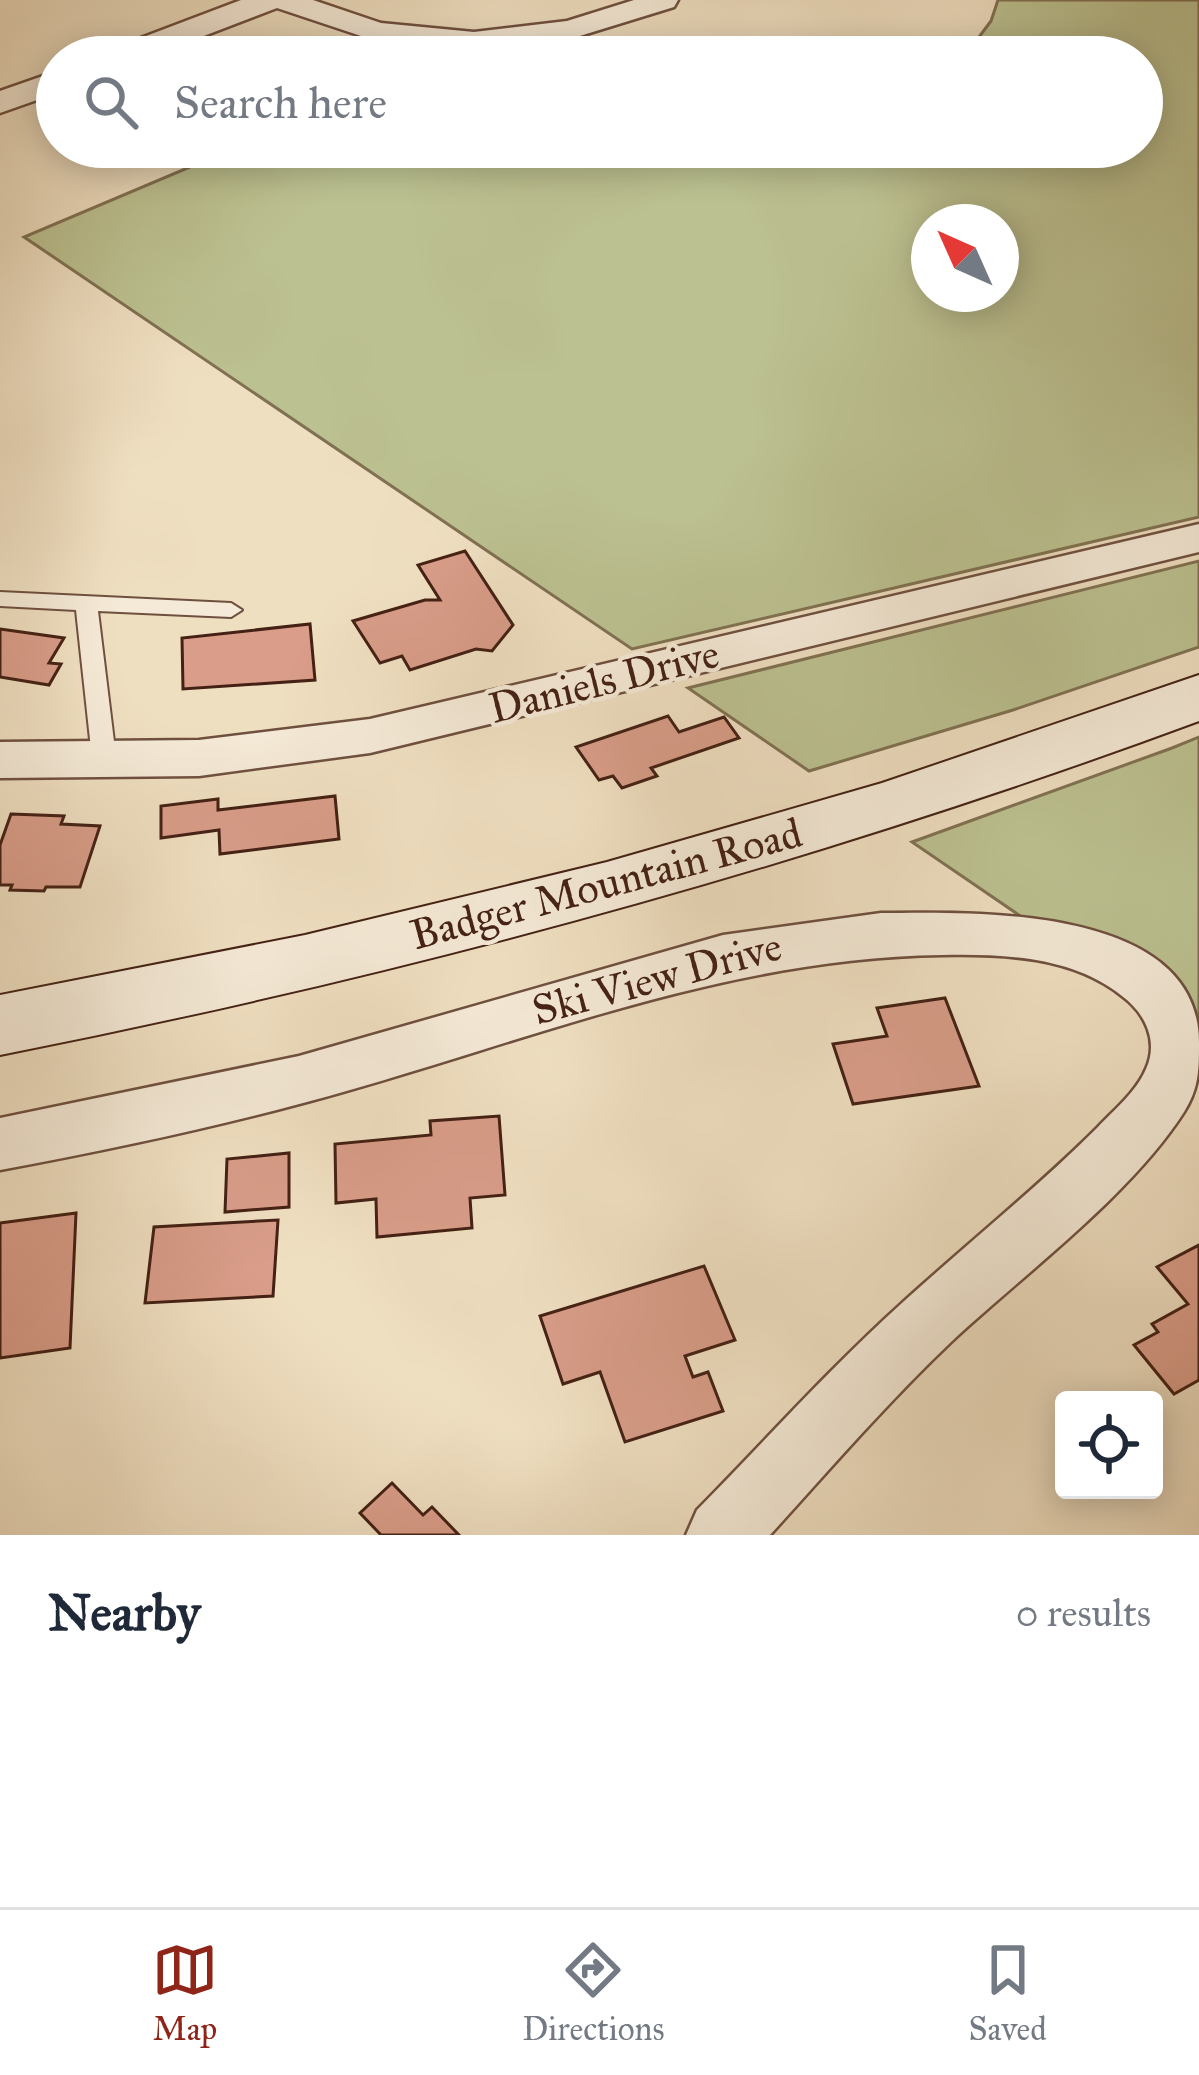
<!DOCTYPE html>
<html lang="en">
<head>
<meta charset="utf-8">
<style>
  body { margin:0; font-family:"IM FELL Great Primer",serif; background:#f2f2f3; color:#1f2937 }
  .controls { position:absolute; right:36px; bottom:36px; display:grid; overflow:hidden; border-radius:12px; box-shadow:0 6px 30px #0003 }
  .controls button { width:108px; height:108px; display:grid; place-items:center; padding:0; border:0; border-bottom:3px solid #e0e1e3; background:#fff; color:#1f2937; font:60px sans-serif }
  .compass { position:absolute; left:911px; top:204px; width:108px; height:108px; border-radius:50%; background:#fff; box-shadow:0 6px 30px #0003; rotate:315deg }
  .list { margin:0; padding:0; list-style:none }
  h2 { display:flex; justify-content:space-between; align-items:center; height:156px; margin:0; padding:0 48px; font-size:51px }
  h2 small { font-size:39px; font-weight:400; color:#747a83 }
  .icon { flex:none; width:66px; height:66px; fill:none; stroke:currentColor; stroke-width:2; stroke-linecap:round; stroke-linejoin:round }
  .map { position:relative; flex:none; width:1199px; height:1535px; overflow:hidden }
  .search { position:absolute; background:#fff; box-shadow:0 6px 30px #0003; left:36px; right:36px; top:36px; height:132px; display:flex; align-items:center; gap:30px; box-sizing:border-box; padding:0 42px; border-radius:66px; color:#747a83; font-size:45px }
  .sheet { height:372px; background:#fff }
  nav { display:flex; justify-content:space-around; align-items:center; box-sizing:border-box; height:168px; border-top:3px solid #e0e1e3; background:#fff; font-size:33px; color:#747a83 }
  nav a { display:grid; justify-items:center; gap:6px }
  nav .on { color:#8f2418 }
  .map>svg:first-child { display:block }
  .green { fill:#bcc191; stroke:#807152; stroke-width:3; fill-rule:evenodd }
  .building { fill:#d99d89; stroke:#442114; stroke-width:3 }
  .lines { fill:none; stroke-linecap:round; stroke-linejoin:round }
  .lane-casing { stroke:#6f503f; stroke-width:4 }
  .street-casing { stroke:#6f503f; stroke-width:5 }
  .secondary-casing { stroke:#442114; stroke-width:4 }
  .lane { fill:#f5ead7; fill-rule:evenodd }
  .street { fill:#f5ead7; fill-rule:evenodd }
  .secondary { fill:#f5ead7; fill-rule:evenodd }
  .labels { text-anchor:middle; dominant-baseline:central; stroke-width:9; stroke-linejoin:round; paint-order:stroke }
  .street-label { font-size:42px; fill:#442114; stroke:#f5ead7 }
</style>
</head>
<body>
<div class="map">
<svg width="1199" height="1535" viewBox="0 0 1199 1535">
  <rect width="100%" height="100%" fill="#efdfc1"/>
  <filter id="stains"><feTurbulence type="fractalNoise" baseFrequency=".00167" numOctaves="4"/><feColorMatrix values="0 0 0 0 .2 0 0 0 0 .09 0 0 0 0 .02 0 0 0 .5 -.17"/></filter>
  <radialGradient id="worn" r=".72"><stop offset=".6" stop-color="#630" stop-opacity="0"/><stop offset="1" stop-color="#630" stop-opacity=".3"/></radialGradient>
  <g class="green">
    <path d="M 998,0 L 1199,0 L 1199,517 L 632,649 L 24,237 L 237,147 L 1142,147 L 1142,57 L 964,57 L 991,21 ZM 929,222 L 1001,222 L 1001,294 L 929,294 Z"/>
    <polygon points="1199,561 1199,647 1013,710 809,771 688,688"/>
    <polygon points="1199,737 1199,1038 912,842 1172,748"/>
  </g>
  <g class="building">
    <polygon points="465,551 513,625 492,651 476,649 410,670 402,656 380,663 353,621 425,600 440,600 418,565"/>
    <polygon points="310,624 315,680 183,689 182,638"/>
    <polygon points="0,629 64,638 49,663 61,664 49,685 0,677"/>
    <polygon points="668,716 679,732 724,717 739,738 651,768 657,776 622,788 613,776 599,780 576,747"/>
    <polygon points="335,796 339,839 220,854 219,830 161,838 161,806 218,799 218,810"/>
    <polygon points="11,814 64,816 61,824 100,826 80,887 46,887 44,891 10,890 12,885 0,885 0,845"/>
    <polygon points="945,998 979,1086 853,1104 833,1044 887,1036 877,1008"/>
    <polygon points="499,1116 505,1195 470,1198 472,1228 377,1237 376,1199 336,1203 335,1144 431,1135 430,1121"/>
    <polygon points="289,1153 289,1207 225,1212 227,1159"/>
    <polygon points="76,1213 70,1348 0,1358 0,1223"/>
    <polygon points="278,1220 273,1296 145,1303 154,1227"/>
    <polygon points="1199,1245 1199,1380 1174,1394 1134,1345 1158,1332 1152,1324 1188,1304 1157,1267"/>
    <polygon points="704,1266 735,1340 685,1356 693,1377 708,1372 723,1411 625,1442 600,1372 563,1384 540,1316"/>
    <polygon points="392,1483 423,1515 432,1507 459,1535 381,1535 360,1513"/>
  </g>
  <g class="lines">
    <g class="lane-casing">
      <polygon id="lane" points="0,592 231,603 242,610 231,617 98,611 116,758 104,766 92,758 76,610 0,606"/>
    </g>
    <g class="street-casing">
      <g id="street">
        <polygon points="241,0 313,0 381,23 474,32 567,21 634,0 678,0 674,7 570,39 474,51 379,42 277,8 149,57 104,57 109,50"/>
        <polygon points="57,71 57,93 0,113 0,91"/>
        <polygon points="1199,524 1199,552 370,753 199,776 0,778 0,742 199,740 370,719"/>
        <path d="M 881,913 C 976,912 1199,905 1199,1043 C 1199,1070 1199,1088 1184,1112 C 1131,1195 1024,1274 951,1342 C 887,1403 829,1470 770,1535 L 686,1535 L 697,1510 C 765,1441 830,1368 902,1303 C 967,1244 1036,1189 1098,1127 C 1114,1110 1137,1091 1146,1069 C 1159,1041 1145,1013 1122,996 C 1072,956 1003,954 942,955 C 718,958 517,1046 303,1103 C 203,1130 102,1151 0,1170 L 0,1118 L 299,1056 L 723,935 Z"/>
      </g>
    </g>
    <g class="secondary-casing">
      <path id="secondary" d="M 1199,675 L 1199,721 C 808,866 409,974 0,1055 L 0,995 L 305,935 L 607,862 L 882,783 Z"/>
    </g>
    <use href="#lane" class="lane"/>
    <use href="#street" class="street"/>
    <use href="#secondary" class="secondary"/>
  </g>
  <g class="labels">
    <g class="street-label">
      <text transform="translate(604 681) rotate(-14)">Daniels Drive</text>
      <text transform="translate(606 884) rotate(-15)">Badger Mountain Road</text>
      <text transform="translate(657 978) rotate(-15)">Ski View Drive</text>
    </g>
  </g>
  <rect width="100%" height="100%" filter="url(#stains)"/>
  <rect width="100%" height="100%" fill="url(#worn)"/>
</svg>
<div class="controls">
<button><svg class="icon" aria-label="locate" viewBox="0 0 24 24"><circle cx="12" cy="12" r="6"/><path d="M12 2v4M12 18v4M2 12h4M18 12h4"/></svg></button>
</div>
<svg class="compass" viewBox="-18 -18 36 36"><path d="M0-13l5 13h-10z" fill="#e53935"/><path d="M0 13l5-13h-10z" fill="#747a83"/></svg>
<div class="search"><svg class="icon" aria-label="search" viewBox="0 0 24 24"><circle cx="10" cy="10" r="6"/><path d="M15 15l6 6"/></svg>Search here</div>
</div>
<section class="sheet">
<h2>Nearby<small>0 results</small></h2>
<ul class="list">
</ul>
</section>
<nav>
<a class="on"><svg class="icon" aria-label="map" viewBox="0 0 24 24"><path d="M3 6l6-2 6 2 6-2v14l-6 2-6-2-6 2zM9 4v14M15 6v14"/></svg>Map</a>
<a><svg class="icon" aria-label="directions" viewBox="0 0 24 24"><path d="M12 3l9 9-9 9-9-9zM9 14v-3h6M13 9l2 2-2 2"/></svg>Directions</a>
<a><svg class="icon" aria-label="saved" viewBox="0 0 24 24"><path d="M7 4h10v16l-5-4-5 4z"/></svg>Saved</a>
</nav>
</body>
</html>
